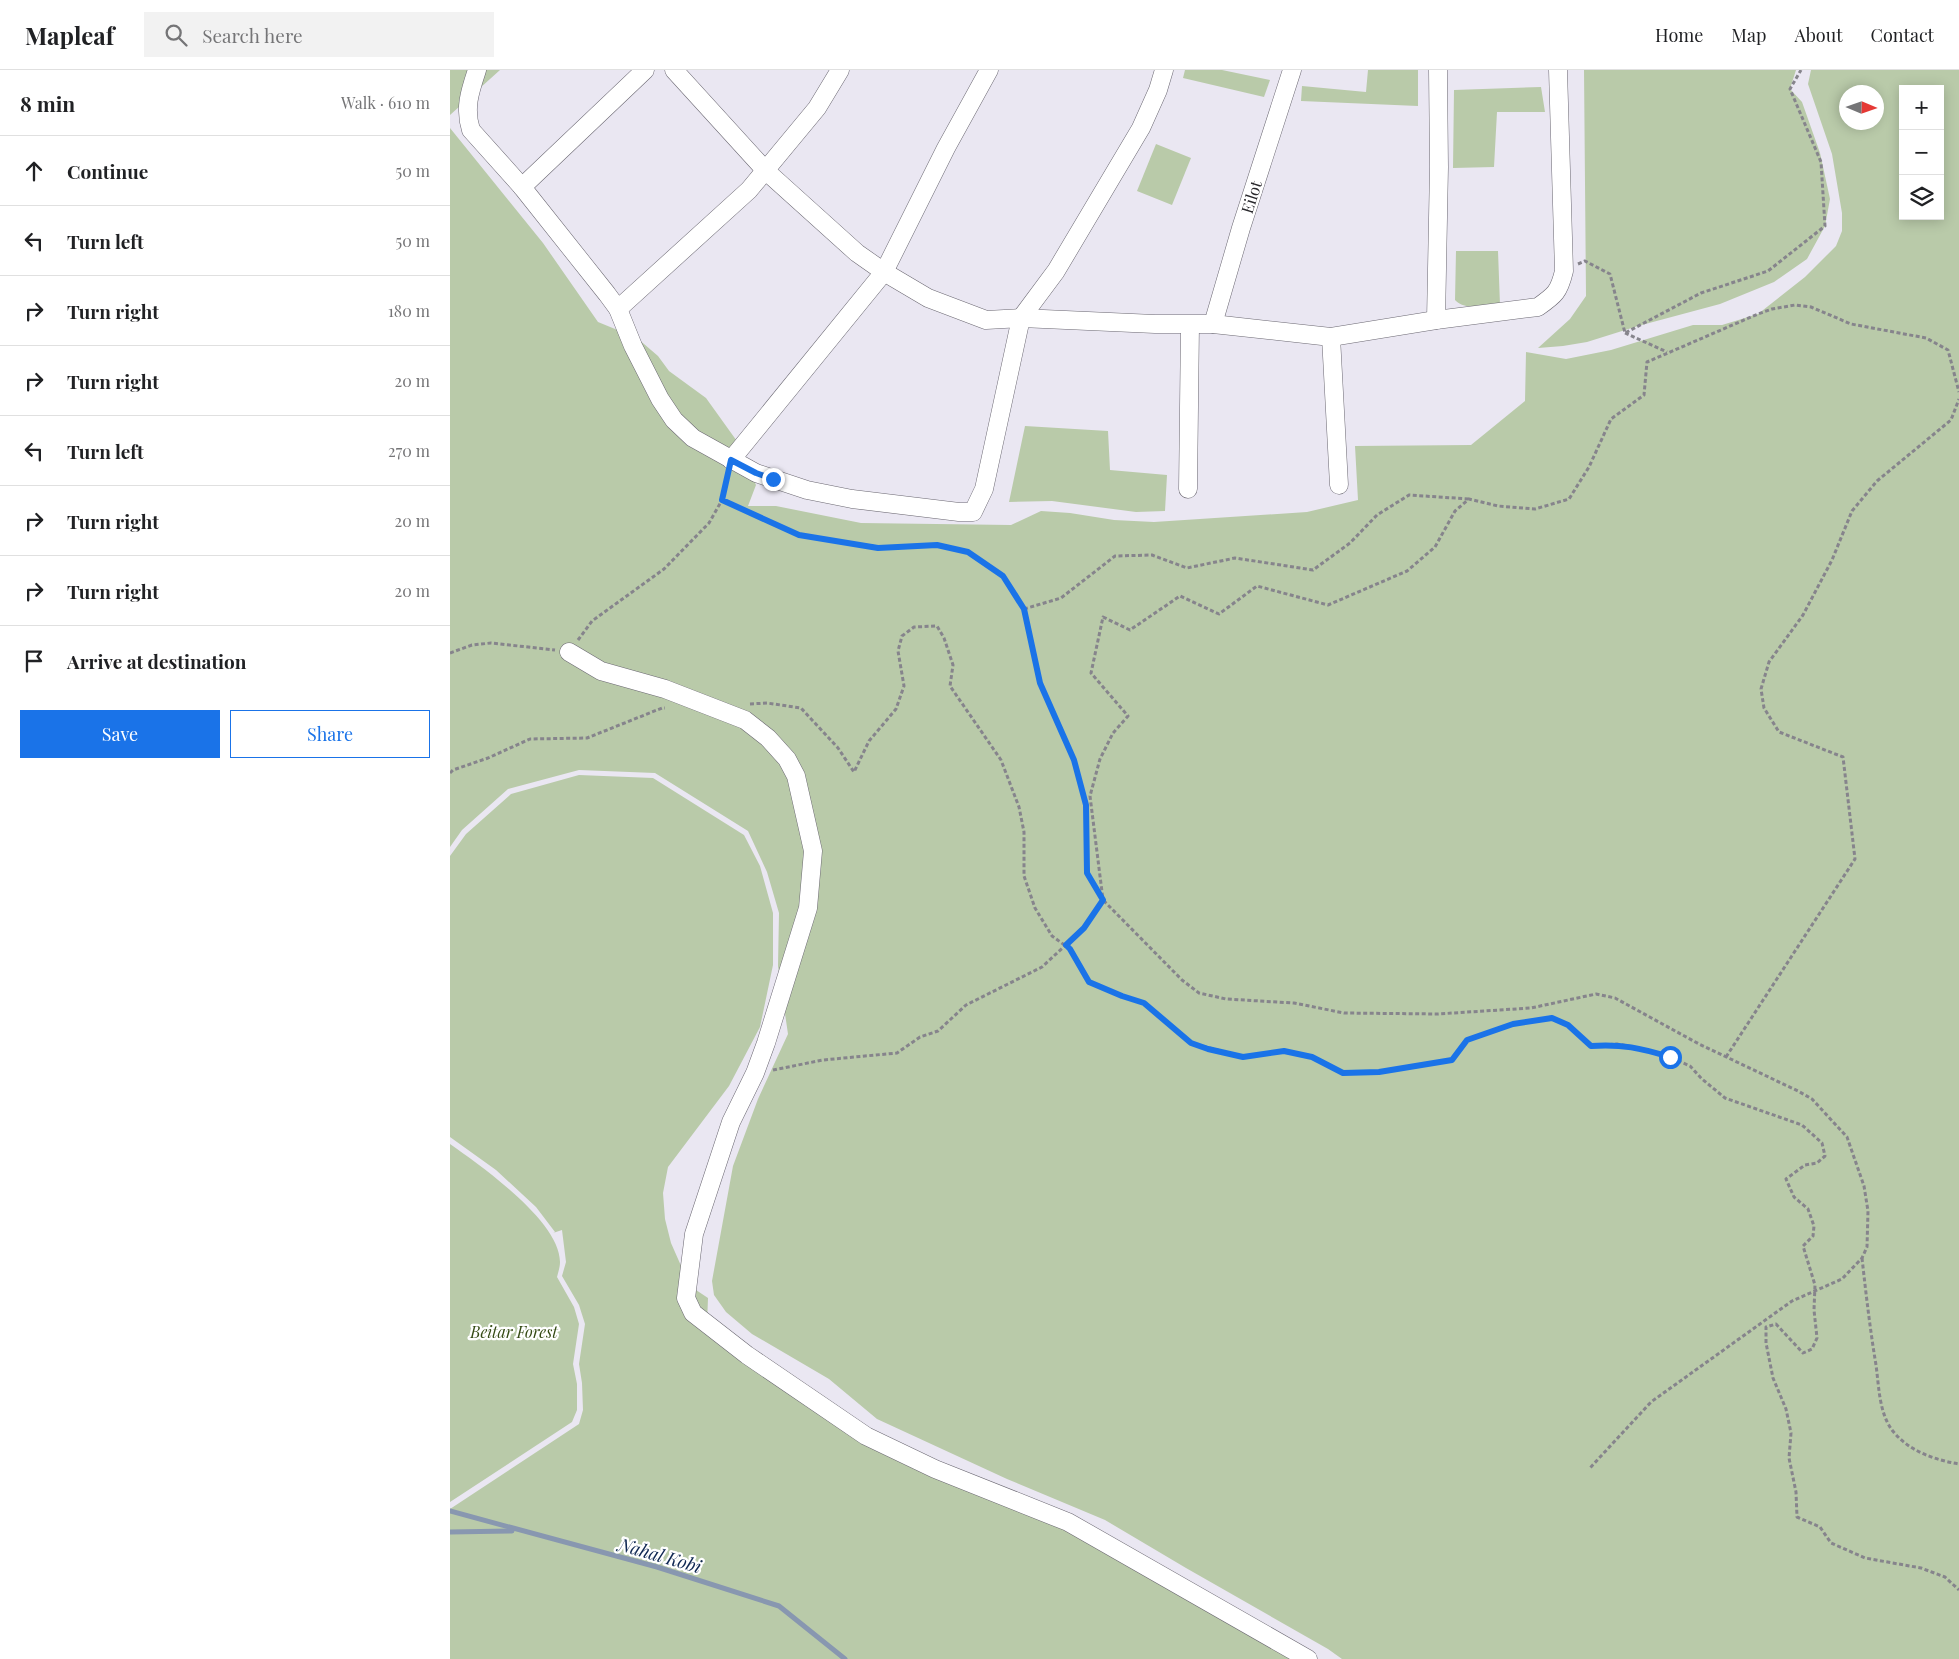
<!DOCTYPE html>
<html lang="en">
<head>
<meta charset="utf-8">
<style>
  body { margin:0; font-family:"Playfair Display",serif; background:#f2f2f2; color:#202124 }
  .controls { position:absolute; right:15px; top:15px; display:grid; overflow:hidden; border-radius:0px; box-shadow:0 2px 12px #0003 }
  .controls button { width:45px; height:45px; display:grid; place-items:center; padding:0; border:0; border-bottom:1px solid #e0e0e0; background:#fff; color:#202124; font:25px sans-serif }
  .compass { position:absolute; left:1389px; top:15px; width:45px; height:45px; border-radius:50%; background:#fff; box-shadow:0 2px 12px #0003; rotate:92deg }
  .stop { position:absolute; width:15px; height:15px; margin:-11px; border:4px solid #1a73e8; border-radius:50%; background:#fff }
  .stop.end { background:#1a73e8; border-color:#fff; box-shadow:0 1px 5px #0008 }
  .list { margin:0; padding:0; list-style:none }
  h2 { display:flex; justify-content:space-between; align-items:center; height:65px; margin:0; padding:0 20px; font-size:21px }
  h2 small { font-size:16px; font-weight:400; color:#757577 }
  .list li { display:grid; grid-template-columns:32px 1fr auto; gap:15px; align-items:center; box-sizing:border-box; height:70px; padding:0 20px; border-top:1px solid #e0e0e0 }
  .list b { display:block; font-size:19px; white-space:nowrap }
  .list em { font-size:16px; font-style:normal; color:#757577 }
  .actions { display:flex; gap:10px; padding:15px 20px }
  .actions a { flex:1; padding:11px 0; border:1px solid #1a73e8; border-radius:0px; text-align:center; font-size:18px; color:#1a73e8 }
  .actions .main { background:#1a73e8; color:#fff }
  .icon { flex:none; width:28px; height:28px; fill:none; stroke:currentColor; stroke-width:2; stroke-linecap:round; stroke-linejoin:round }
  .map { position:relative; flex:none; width:1509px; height:1589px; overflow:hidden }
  header { display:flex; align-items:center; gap:30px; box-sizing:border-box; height:70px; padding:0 25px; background:#fff; border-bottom:1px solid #e0e0e0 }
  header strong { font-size:24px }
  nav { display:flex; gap:28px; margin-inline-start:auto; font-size:18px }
  .search { width:350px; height:45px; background:#f2f2f2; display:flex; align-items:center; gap:12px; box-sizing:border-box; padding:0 18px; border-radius:0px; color:#757577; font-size:19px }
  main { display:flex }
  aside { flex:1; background:#fff }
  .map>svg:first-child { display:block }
  .green { fill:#b9caa9; fill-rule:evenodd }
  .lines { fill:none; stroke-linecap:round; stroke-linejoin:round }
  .stream { stroke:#8897b0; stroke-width:5 }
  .minor-casing { stroke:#6b6872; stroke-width:19 }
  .path { stroke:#86848c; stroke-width:3; stroke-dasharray:4 2.5; stroke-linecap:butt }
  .minor { stroke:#fff; stroke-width:18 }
  .route { stroke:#1a73e8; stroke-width:6 }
  .labels { text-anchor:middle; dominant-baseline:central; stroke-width:4.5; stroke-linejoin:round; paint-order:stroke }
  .street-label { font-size:16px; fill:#29282c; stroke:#fff }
  .park-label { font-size:16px; font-style:italic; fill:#344a14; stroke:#fff }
  .water-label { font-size:18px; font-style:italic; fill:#0f2752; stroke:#fff }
</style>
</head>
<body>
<header>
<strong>Mapleaf</strong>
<div class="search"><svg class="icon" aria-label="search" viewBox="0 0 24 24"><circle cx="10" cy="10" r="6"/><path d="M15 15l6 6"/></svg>Search here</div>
<nav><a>Home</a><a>Map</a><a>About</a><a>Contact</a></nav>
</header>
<main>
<aside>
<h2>8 min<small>Walk · 610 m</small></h2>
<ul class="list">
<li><svg class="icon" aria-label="ahead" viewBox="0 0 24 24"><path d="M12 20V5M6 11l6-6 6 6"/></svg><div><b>Continue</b></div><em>50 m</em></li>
<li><svg class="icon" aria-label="left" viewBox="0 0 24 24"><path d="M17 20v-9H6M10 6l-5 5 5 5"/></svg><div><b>Turn left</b></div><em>50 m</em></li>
<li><svg class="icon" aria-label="right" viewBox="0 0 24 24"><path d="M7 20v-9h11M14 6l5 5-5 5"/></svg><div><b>Turn right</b></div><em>180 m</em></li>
<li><svg class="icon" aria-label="right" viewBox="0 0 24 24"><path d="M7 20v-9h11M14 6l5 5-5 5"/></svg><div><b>Turn right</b></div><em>20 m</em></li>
<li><svg class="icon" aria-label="left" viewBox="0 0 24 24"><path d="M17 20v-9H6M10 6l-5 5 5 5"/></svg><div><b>Turn left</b></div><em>270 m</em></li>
<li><svg class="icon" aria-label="right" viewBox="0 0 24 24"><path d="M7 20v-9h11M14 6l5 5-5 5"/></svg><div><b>Turn right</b></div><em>20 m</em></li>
<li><svg class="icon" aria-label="right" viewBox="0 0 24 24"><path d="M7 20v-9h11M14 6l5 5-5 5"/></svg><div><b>Turn right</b></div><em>20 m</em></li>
<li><svg class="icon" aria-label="arrive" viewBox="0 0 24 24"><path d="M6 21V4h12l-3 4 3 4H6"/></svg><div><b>Arrive at destination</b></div></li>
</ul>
<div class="actions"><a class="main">Save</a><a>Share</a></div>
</aside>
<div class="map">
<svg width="1509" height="1589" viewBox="0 0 1509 1589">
  <rect width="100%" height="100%" fill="#eae7f2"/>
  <g class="green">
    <polygon points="0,0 50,0 0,45"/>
    <polygon points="735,0 772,0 820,10 814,27 733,8"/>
    <polygon points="918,0 968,0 968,36 851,31 852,16 916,22"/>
    <polygon points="1134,0 1346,0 1340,19 1352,32 1370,83 1380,129 1375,156 1357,189 1324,212 1270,234 1188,256 1137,272 1113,276 1088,278 1120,249 1136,226"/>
    <path d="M 1361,0 L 1509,0 L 1509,1589 L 892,1589 L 878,1579 L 736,1498 L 655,1450 L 557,1409 L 427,1349 L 379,1309 L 302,1264 L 276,1242 L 264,1225 L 262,1211 L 283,1096 L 308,1029 L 338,964 L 328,896 L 329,843 L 317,802 L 298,761 L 205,703 L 129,700 L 58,719 L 12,760 L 0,777 L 0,58 L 93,173 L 148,252 L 187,268 L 208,286 L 219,301 L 256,328 L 289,374 L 306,415 L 298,436 L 326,436 L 411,453 L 561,455 L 591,441 L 620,443 L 664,450 L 704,452 L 857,442 L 908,430 L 905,376 L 1021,375 L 1075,331 L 1076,282 L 1116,289 L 1161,280 L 1243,255 L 1272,255 L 1308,244 L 1355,207 L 1386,176 L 1392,161 L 1392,143 L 1382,84 L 1358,14 ZM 1453,19 L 1490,19 L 1490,146 L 1453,146 ZM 1396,22 L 1426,22 L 1426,52 L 1396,52 Z"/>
    <polygon points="1091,17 1095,42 1047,42 1044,97 1003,98 1004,20"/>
    <polygon points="706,74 741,88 722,135 687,121"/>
    <path d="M 1006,181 L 1048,181 L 1050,235 C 1035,236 1016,241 1005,230 Z"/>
    <polygon points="575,356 658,361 660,400 717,405 715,441 686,442 602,431 559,432"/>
    <polygon points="129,705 203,708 294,765 310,796 323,843 323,895 310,957 279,1016 218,1097 213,1123 215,1149 221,1173 232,1198 246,1220 258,1228 257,1254 359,1332 648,1472 846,1589 0,1589 0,1439 129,1354 133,1340 132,1313 129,1294 135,1254 129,1235 112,1206 116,1192 112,1160 103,1163 105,1162 86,1137 46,1100 0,1067 0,786 16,764 61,724"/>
    <path d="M 0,1074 C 31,1096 110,1151 110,1192 C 110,1197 108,1203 107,1207 L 124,1237 L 129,1254 L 123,1294 L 127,1314 L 127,1340 L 122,1352 L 0,1432 Z"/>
  </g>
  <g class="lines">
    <g class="stream">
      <polyline points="0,1441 207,1497 329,1536 395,1589"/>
      <polyline points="0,1462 62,1461"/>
    </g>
    <g class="minor-casing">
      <g id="minor">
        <path d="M 27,0 C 20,21 14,38 21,60 L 72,117 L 157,224 L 168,239 L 183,276 L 210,329 L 224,350 L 243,368 L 306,403 L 357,420 L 402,429 L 509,442 L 523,442 L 534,419 L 571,248 L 606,201 L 691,58 L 708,20 L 714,0"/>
        <path d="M 224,0 L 316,101 L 407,183 L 434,202 L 478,228 L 536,250 L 571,248 L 705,254 L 763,254 L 881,267 L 986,250 L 1088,237 C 1105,225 1109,222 1114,201 L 1108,0"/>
        <polyline points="72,117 195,0"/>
        <polyline points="168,239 299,120 367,38 390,0"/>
        <polyline points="986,250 989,97 988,0"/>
        <polyline points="763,254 791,158 842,0"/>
        <polyline points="881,267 889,415"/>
        <polyline points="281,390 434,202 496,78 539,0"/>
        <polyline points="738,419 740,255"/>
        <polyline points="119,582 151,601 215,619 295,650 318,668 337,689 346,706 363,781 358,838 316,973 305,1003 281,1052 244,1164 236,1228 243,1243 297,1285 416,1366 485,1399 618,1452 858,1589"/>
      </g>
    </g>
    <g class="path">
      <polyline points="1128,194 1135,191 1160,204 1175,263 1251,223 1318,201 1375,156 1371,92 1340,19 1351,0"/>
      <polyline points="1175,263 1217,282"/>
      <polyline points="272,430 349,465 428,477 487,475 518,482 553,506 574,539 590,613 624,690 636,735 637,803 653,830 732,910 749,923 776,929 844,933 894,943 988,944 1081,938 1146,924 1165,928 1249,974 1348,1021 1362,1029 1397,1067 1414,1116 1418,1141 1417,1177 1412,1188 1392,1209 1342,1231 1201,1332 1139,1399"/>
      <polyline points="574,539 611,528 665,486 702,485 737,498 785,488 863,500 900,473 927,445 959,425 1019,429"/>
      <polyline points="128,570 142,551 214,499 259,453 272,430 278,405"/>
      <polyline points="0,583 22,575 41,573 105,580"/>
      <polyline points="300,634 317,633 351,638 388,678 404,702 419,671 446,639 454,616 448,581 452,566 464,557 487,556 494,568 503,595 500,616 551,690 569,737 574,762 574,806 585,838 602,866 620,879 639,912 672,926 694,933 741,973 793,987 834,981 862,987 893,1003 929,1002 1002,990 1017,970 1063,954 1102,948 1118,955 1141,976 1167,974 1189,978 1220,987 1240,996 1252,1009 1275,1028 1352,1055 1372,1073 1375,1086 1367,1093 1355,1095 1336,1109 1344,1127 1358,1139 1364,1156 1363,1166 1353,1176 1365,1215 1364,1240 1367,1268 1362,1279 1353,1283 1326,1254 1316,1257 1316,1273 1323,1308 1336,1339 1341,1363 1339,1388 1346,1422 1347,1447 1370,1457 1381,1473 1415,1488 1471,1498 1495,1507 1509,1520"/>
      <polyline points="0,703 3,700 38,688 80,669 137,668 212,638 215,638"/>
      <polyline points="1276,987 1405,789 1393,687 1329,662 1314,638 1311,619 1319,592 1353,545 1382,490 1402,441 1427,411 1501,350 1509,329"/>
      <polyline points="323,1000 373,990 447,983 470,967 488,961 516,935 592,897 634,858 653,830 640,726 650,689 663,663 678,646 641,603 653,547 680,560 730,526 769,544 807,516 878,535 957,501 985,477 1005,441 1019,429 1048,436 1085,439 1119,429 1139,397 1161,349 1194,325 1197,292 1308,244 1322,239 1345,235 1361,237 1401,254 1476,268 1498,280 1509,322"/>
      <path d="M 1412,1188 C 1416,1224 1420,1259 1426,1295 C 1429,1317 1429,1342 1442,1360 C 1458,1381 1485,1390 1509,1394"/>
    </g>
    <use href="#minor" class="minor"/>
  </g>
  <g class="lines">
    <path class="route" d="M 323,409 L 306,403 L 281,390 L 272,430 L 349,465 L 428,478 L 487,475 L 518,482 L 553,506 L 574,539 L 590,613 L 624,690 L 636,735 L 637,803 L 653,830 L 634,858 L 616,875 L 620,879 L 639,912 L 672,926 L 694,933 L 741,973 L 758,979 L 793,987 L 834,981 L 862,987 L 893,1003 L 929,1002 L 1002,990 L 1017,970 L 1063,954 L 1102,948 L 1118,955 L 1141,976 C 1173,974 1190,978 1220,987"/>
  </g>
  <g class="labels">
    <g class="street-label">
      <text transform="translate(801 127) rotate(-72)">Eilot</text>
    </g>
    <g class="park-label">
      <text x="64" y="1261">Beitar Forest</text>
    </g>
    <g class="water-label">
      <text transform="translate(210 1485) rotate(16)">Nahal Kobi</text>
    </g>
  </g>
</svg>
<div class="controls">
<button>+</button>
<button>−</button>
<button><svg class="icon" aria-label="layers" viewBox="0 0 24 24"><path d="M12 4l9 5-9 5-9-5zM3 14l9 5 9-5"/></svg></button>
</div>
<svg class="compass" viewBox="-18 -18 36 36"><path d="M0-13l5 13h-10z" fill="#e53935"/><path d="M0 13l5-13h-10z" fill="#757577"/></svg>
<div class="stop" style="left:1220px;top:987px"></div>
<div class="stop end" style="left:323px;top:409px"></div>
</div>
</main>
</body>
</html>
